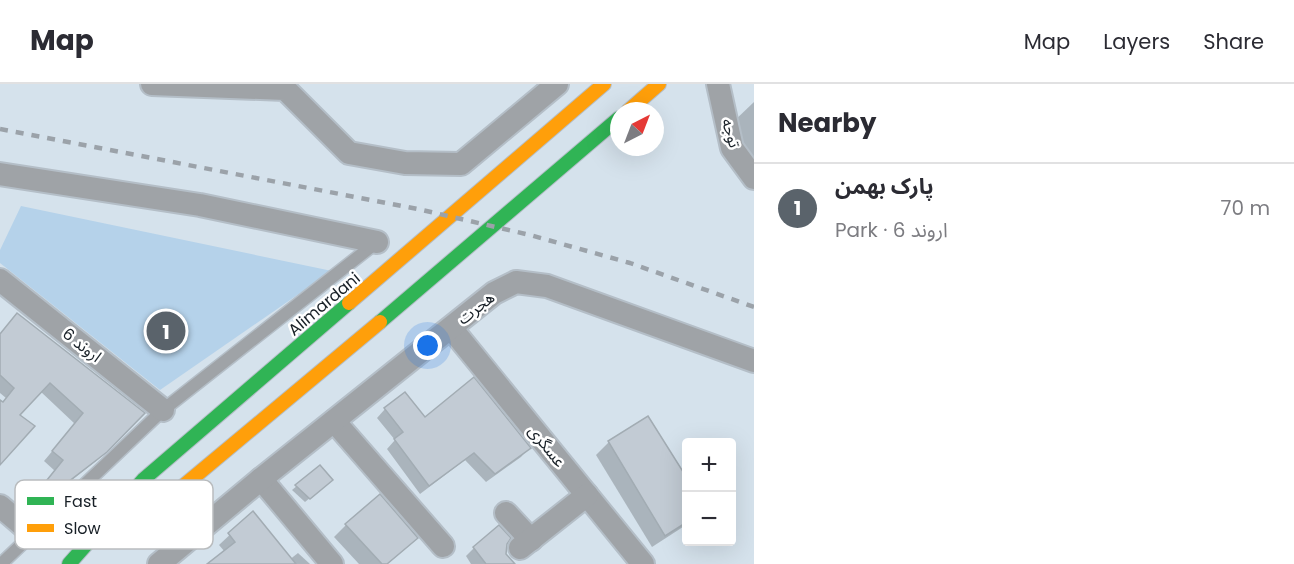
<!DOCTYPE html>
<html lang="en">
<head>
<meta charset="utf-8">
<style>
  body { margin:0; font-family:Poppins,"Noto Sans Arabic",sans-serif; background:#f2f2f3; color:#2b2b33 }
  .controls { position:absolute; right:18px; bottom:18px; display:grid; overflow:hidden; border-radius:6px; box-shadow:0 6px 24px #0002 }
  .controls button { width:54px; height:54px; display:grid; place-items:center; padding:0; border:0; border-bottom:2px solid #e1e1e2; background:#fff; color:#2b2b33; font:30px sans-serif }
  .compass { position:absolute; left:610px; top:18px; width:54px; height:54px; border-radius:50%; background:#fff; box-shadow:0 6px 24px #0002; rotate:42deg }
  .you { position:absolute; left:428px; top:262px; width:21px; height:21px; margin:-15px; border:4px solid #fff; border-radius:50%; background:#1a73e8; box-shadow:0 0 0 9px #1a73e833 }
  .badge { display:grid; place-items:center; width:39px; height:39px; border-radius:50%; background:#5a636b; color:#fff; font-size:20px; font-weight:700 }
  .pin { position:absolute; translate:-50% -50%; border:3px solid #fff; box-shadow:0 2px 6px #0006 }
  .list { margin:0; padding:0; list-style:none }
  h2 { display:flex; justify-content:space-between; align-items:center; height:78px; margin:0; padding:0 24px; font-size:26px }
  h2 small { font-size:20px; font-weight:400; color:#7c7c81 }
  .list li { display:grid; grid-template-columns:39px 1fr auto; gap:18px; align-items:center; box-sizing:border-box; height:90px; padding:0 24px; border-top:2px solid #e1e1e2 }
  .list b { display:block; font-size:22px; white-space:nowrap }
  .list p { margin:0; font-size:20px; white-space:nowrap; color:#7c7c81 }
  .list em { font-size:20px; font-style:normal; color:#7c7c81 }
  .map { position:relative; flex:none; width:754px; height:480px; overflow:hidden }
  header { display:flex; align-items:center; gap:36px; box-sizing:border-box; height:84px; padding:0 30px; background:#fff; border-bottom:2px solid #e1e1e2 }
  header strong { font-size:28px }
  nav { display:flex; gap:33px; margin-inline-start:auto; font-size:21px }
  main { display:flex }
  aside { flex:1; background:#fff }
  .map>svg:first-child { display:block }
  .green { fill:#b5d2ea }
  .shadow { fill:#0003 }
  .building { fill:#c2cbd4; stroke:#a2acb3; stroke-width:1.5 }
  .lines { fill:none; stroke-linecap:round; stroke-linejoin:round }
  .lane-casing { stroke:#b4bec7; stroke-width:15 }
  .street-casing { stroke:#b4bec7; stroke-width:26 }
  .fast-casing { stroke:#b4bec7; stroke-width:16 }
  .slow-casing { stroke:#b4bec7; stroke-width:16 }
  .lane { stroke:#9fa3a7; stroke-width:12 }
  .street { stroke:#9fa3a7; stroke-width:22 }
  .fast { stroke:#30b455; stroke-width:14 }
  .slow { stroke:#ff9f0a; stroke-width:14 }
  .rail { stroke:#9ba2a9; stroke-width:4.5; stroke-dasharray:8 8; stroke-linecap:butt }
  .labels { text-anchor:middle; dominant-baseline:central; stroke-width:5; stroke-linejoin:round; paint-order:stroke }
  .street-label { font-size:16px; fill:#171f26; stroke:#fff }
  .key { fill:#fff; stroke:#b9bcbe; stroke-width:1.5 }
  .key-label { font-size:16px; fill:#171f26 }
</style>
</head>
<body>
<header>
<strong>Map</strong>
<nav><a>Map</a><a>Layers</a><a>Share</a></nav>
</header>
<main>
<div class="map">
<svg width="754" height="480" viewBox="0 0 754 480">
  <rect width="100%" height="100%" fill="#d5e2ec"/>
  <polygon class="green" points="21,122 332,187 160,306 0,179 0,166"/>
  <g class="shadow">
    <polygon points="754,18 754,78 732,39"/>
    <polygon points="0,250 142,329 96,377 67,400 70,401 30,439 19,432 55,387 44,377 75,340 40,307 18,332 0,378 0,322 6,314 0,309"/>
    <polygon points="385,325 529,364 521,373 486,398 465,376 420,410 387,365 395,356 377,334"/>
    <polygon points="647,334 686,397 686,441 652,463 596,371 609,358"/>
    <polygon points="320,383 327,400 305,418 292,406"/>
    <polygon points="253,429 245,480 210,480 225,468 219,461"/>
    <polygon points="346,441 416,454 387,480 359,480 334,453"/>
    <polygon points="506,459 504,470 513,480 471,480 466,472 474,464"/>
    <polygon points="298,469 310,480 284,480"/>
  </g>
  <g class="building">
    <polygon points="17,229 145,329 107,368 68,398 72,401 40,431 36,425 33,427 27,421 63,376 52,367 83,329 50,299 20,331 35,342 0,381 0,316 3,318 14,304 0,291 0,250"/>
    <polygon points="474,293 531,364 495,390 474,369 429,402 394,355 403,348 384,324 405,308 425,333"/>
    <polygon points="648,332 687,394 687,438 665,452 608,357"/>
    <polygon points="320,381 333,396 310,415 295,401"/>
    <polygon points="380,410 418,454 387,480 382,480 345,440"/>
    <polygon points="253,427 296,480 207,480 235,458 228,449"/>
    <polygon points="499,441 511,454 507,460 506,470 515,480 486,480 473,463"/>
  </g>
  <g class="lines">
    <g class="lane-casing">
      <polyline id="lane" points="1,480 163,326 377,158"/>
    </g>
    <g class="street-casing">
      <g id="street">
        <polyline points="152,0 285,5 349,69 405,79 461,80 557,0"/>
        <polyline points="718,0 732,64 754,94"/>
        <polyline points="0,90 200,121 377,158"/>
        <polyline points="0,196 163,326"/>
        <polyline points="451,244 643,480"/>
        <polyline points="334,337 443,462"/>
        <polyline points="261,395 332,480"/>
        <polyline points="0,422 34,451"/>
        <polyline points="506,429 531,456"/>
        <polyline points="520,464 587,411"/>
        <polyline points="159,480 261,395 494,209 516,198 547,202 754,277"/>
      </g>
    </g>
    <g class="fast-casing">
      <g id="fast">
        <polyline points="380,238 619,34"/>
        <polyline points="69,480 144,395 349,219"/>
      </g>
    </g>
    <g class="slow-casing">
      <g id="slow">
        <polyline points="628,27 659,0"/>
        <polyline points="349,219 604,0"/>
        <polyline points="103,457 163,419 380,238"/>
      </g>
    </g>
    <use href="#lane" class="lane"/>
    <use href="#street" class="street"/>
    <use href="#fast" class="fast"/>
    <use href="#slow" class="slow"/>
    <polyline class="rail" points="0,45 418,125 530,151 630,179 754,223"/>
  </g>
  <g class="labels">
    <g class="street-label">
      <text transform="translate(731 49) rotate(73)">توجه</text>
      <text transform="translate(324 220) rotate(-40)">Alimardani</text>
      <text transform="translate(476 224) rotate(-38)">هجرت</text>
      <text transform="translate(82 261) rotate(38)">اروند 6</text>
      <text transform="translate(547 362) rotate(51)">عسگری</text>
    </g>
  </g>
  <rect x="15" y="396" width="198" height="69" rx="9" class="key"/>
  <rect x="27" y="413" width="27" height="8" fill="#30b455"/>
  <rect x="27" y="440" width="27" height="8" fill="#ff9f0a"/>
  <g class="key-label">
    <text x="64" y="423">Fast</text>
    <text x="64" y="450">Slow</text>
  </g>
</svg>
<div class="controls">
<button>+</button>
<button>−</button>
</div>
<svg class="compass" viewBox="-18 -18 36 36"><path d="M0-13l5 13h-10z" fill="#e53935"/><path d="M0 13l5-13h-10z" fill="#7c7c81"/></svg>
<div class="you"></div>
<div class="pin badge" style="left:166px;top:247px">1</div>
</div>
<aside>
<h2>Nearby<small></small></h2>
<ul class="list">
<li><span class="badge">1</span><div><b>پارک بهمن</b><p>Park · اروند 6</p></div><em>70 m</em></li>
</ul>
</aside>
</main>
</body>
</html>
